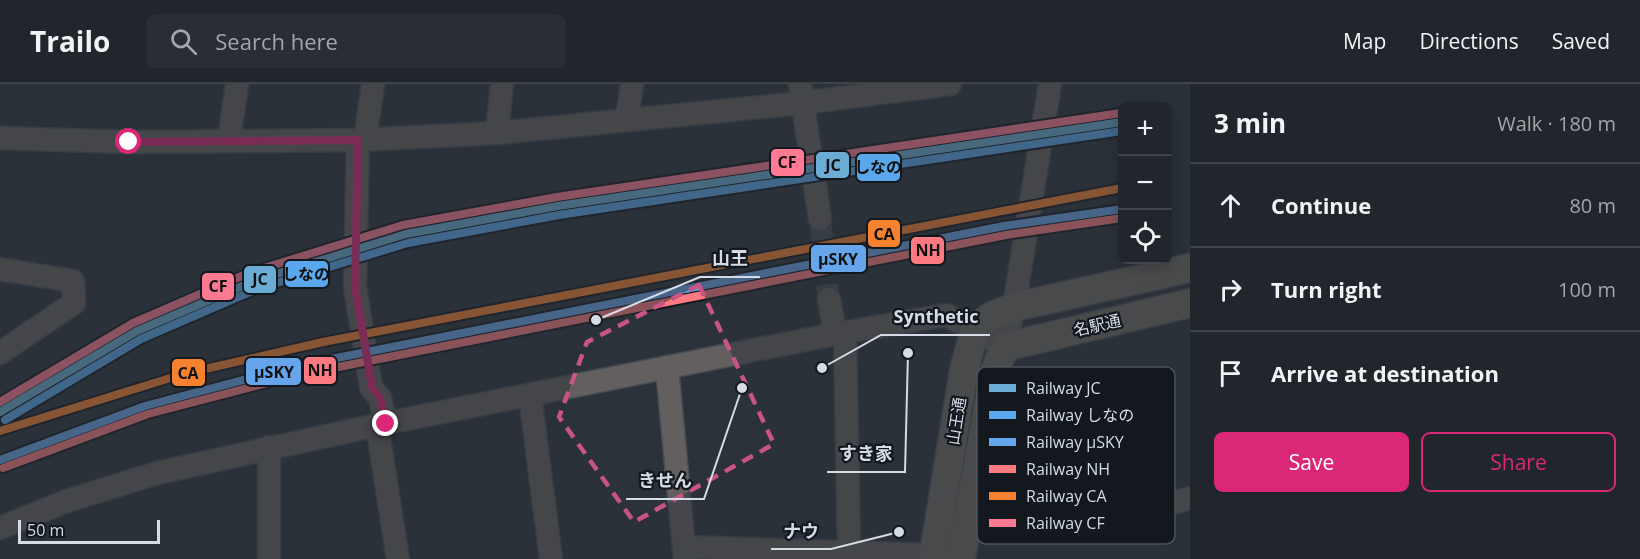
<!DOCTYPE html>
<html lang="en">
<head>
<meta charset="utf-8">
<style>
  body { margin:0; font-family:"Open Sans","Noto Sans JP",sans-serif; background:#282e33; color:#f1f3f6 }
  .controls { position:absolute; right:18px; top:18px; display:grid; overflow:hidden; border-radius:9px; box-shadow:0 3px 15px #0003 }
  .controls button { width:54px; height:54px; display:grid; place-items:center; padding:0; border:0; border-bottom:2px solid #3d4347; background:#20262b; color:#f1f3f6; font:30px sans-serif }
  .scale { position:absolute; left:18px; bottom:15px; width:142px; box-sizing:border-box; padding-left:6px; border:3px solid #d5dce6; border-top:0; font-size:16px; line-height:21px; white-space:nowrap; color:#d5dce6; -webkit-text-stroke:4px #13181f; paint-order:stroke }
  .stop { position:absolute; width:18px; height:18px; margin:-14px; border:4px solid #db2777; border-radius:50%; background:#fff }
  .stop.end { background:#db2777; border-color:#fff; box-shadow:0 2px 6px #0008 }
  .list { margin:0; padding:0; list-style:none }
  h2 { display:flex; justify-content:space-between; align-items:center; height:78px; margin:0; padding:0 24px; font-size:26px }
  h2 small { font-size:20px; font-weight:400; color:#a2a5a9 }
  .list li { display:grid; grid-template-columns:39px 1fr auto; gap:18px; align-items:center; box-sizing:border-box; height:84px; padding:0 24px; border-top:2px solid #3d4347 }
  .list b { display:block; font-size:22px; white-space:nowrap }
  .list em { font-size:20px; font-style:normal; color:#a2a5a9 }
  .actions { display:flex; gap:12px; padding:18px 24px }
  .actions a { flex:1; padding:14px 0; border:2px solid #db2777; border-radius:9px; text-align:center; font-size:21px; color:#db2777 }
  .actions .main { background:#db2777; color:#fff }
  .icon { flex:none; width:33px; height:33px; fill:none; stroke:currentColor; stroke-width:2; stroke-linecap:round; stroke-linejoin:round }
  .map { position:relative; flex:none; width:1190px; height:475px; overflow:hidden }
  header { display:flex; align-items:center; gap:36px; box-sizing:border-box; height:84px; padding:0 30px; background:#20262b; border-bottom:2px solid #3d4347 }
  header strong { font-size:28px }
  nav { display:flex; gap:33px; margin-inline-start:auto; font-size:21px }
  .search { width:420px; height:54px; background:#282e33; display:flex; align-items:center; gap:15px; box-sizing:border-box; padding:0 21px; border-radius:9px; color:#a2a5a9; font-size:22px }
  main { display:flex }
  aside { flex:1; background:#20262b }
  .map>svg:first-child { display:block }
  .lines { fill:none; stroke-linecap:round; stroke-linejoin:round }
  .minor-tunnel { stroke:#444c53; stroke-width:22; stroke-dasharray:22 11; stroke-linecap:butt }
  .minor-casing { stroke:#474d54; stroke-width:25 }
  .major-casing { stroke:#474d54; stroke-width:31 }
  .minor { stroke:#625f5e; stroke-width:22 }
  .major { stroke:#6e6864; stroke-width:28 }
  .rail-1-casing { stroke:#13181f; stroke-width:12 }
  .rail-2-casing { stroke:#13181f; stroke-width:12 }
  .rail-3-casing { stroke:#13181f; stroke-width:12 }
  .rail-4-casing { stroke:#13181f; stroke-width:12 }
  .rail-5-casing { stroke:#13181f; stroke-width:12 }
  .rail-6-casing { stroke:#13181f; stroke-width:12 }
  .rail-1 { stroke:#6aacd3; stroke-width:8 }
  .rail-2 { stroke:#5aa8eb; stroke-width:8 }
  .rail-3 { stroke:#66a5ea; stroke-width:8 }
  .rail-4 { stroke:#fd7b80; stroke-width:8 }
  .rail-5 { stroke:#f6822f; stroke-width:8 }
  .rail-6 { stroke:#fe7a93; stroke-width:8 }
  .route { stroke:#db2777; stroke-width:8 }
  .marked { fill:none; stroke:#c85385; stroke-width:4.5; stroke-dasharray:12 8; stroke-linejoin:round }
  .labels { text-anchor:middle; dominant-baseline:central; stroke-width:4.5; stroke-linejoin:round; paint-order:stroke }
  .street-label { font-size:16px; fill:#d5dce6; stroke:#13181f }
  .key { fill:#13181f; stroke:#4d535b; stroke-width:1.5 }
  .key-label { font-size:16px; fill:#d5dce6 }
  .leader { fill:none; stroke:#d5dce6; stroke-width:2 }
  .callout-dot { fill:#d5dce6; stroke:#13181f; stroke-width:2 }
  .callout-label { font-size:18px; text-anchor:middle; font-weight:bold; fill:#d5dce6; stroke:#13181f; stroke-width:4.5; stroke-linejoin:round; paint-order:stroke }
  .line-badge { stroke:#13181f; stroke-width:2 }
  .pale-badge-label { font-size:16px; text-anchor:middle; font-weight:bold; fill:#111 }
</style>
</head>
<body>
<header>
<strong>Trailo</strong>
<div class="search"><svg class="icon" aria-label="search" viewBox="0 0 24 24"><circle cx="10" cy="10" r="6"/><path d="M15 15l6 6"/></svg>Search here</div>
<nav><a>Map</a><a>Directions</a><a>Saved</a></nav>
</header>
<main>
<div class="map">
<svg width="1190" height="475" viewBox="0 0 1190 475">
  <rect width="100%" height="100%" fill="#2b3239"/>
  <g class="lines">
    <polyline class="minor-tunnel" points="820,135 829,215"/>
    <g class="minor-casing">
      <g id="minor">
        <polyline points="800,0 820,135"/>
        <polyline points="627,35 632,0"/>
        <polyline points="497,49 502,0"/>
        <polyline points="0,54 129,58 358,56 497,49 802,19 950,0"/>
        <polyline points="229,56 237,0"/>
        <polyline points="358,56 355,203 371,303 380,314 386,340"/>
        <polyline points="365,56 373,0"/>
        <polyline points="0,185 73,197 74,219 0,269"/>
        <polyline points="829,215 835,250"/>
        <polyline points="845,248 849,469"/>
        <polyline points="667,283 685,475"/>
        <polyline points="530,311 551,475"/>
        <polyline points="377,341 398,475"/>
        <polyline points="269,363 269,475"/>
        <polyline points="974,399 1159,423 1190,414"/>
        <polyline points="0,444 67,417 157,389 377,341 835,250 946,231 1005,263 1014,223 1050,0"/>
        <polyline points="684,463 933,471"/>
      </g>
    </g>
    <g class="major-casing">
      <g id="major">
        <polyline points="933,475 964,286 975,245 990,233 1014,223 1190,184"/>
        <polyline points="961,475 994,289 1005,263 1190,219"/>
      </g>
    </g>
    <use href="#minor" class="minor"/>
    <use href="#major" class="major"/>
    <g class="rail-1-casing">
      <polyline id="rail-1" points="0,328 137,247 254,197 406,150 558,122 1122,38"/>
    </g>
    <g class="rail-2-casing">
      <polyline id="rail-2" points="5,336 141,255 257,205 408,159 559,131 1122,47"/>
    </g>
    <g class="rail-3-casing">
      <polyline id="rail-3" points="0,376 145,322 296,282 1004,142 1122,125"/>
    </g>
    <g class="rail-4-casing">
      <polyline id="rail-4" points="3,384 148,330 298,291 1006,151 1122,134"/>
    </g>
    <g class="rail-5-casing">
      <polyline id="rail-5" points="0,347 183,290 323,258 1122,104"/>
    </g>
    <g class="rail-6-casing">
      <polyline id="rail-6" points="0,318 133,239 251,188 403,141 557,113 1121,29"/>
    </g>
    <use href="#rail-1" class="rail-1"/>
    <use href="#rail-2" class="rail-2"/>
    <use href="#rail-3" class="rail-3"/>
    <use href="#rail-4" class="rail-4"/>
    <use href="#rail-5" class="rail-5"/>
    <use href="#rail-6" class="rail-6"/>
  </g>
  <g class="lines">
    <polyline class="route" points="129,58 358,56 355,203 372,303 380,314 386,340"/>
  </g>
  <path d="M0 0H1190V475H0ZM 699,201 L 774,360 L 634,438 L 559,333 L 587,258 Z" fill="#2b3239" fill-opacity=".55" fill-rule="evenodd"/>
  <path class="marked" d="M 699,201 L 774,360 L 634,438 L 559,333 L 587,258 Z"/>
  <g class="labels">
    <g class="street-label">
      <text transform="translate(1097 241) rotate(-13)">名駅通</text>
      <text transform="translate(956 337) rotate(-81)">山王通</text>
    </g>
  </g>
  <rect x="977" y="283" width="198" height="177" rx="9" class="key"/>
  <rect x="989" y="300" width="27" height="8" fill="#6aacd3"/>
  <rect x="989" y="327" width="27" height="8" fill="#5aa8eb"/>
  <rect x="989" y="354" width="27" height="8" fill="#66a5ea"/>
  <rect x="989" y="381" width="27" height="8" fill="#fd7b80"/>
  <rect x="989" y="408" width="27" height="8" fill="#f6822f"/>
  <rect x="989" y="435" width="27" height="8" fill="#fe7a93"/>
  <g class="key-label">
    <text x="1026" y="310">Railway JC</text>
    <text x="1026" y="337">Railway しなの</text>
    <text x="1026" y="364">Railway μSKY</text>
    <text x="1026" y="391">Railway NH</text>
    <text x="1026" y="418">Railway CA</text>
    <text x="1026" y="445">Railway CF</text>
  </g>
  <path class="leader" d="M596 236L700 193H760M822 284L881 251H990M908 269L905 388H827M742 304L704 415H626M899 448L831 465H771"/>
  <g class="callout-dot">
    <circle cx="596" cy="236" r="6"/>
    <circle cx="822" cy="284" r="6"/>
    <circle cx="908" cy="269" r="6"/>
    <circle cx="742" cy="304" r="6"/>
    <circle cx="899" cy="448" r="6"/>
  </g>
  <g class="callout-label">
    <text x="730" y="181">山王</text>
    <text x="936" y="239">Synthetic</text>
    <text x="866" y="376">すき家</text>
    <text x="665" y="403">きせん</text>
    <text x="801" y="454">ナウ</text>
  </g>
  <g class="line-badge">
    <rect x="770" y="64" width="35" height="29" rx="6" fill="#fe7a93"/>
    <rect x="815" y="67" width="35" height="28" rx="6" fill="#6aacd3"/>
    <rect x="856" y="69" width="45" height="29" rx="6" fill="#5aa8eb"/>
    <rect x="867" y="135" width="34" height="29" rx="6" fill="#f6822f"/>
    <rect x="910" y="152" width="35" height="29" rx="6" fill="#fd7b80"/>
    <rect x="810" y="160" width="57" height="29" rx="6" fill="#66a5ea"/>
    <rect x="284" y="176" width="45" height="28" rx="6" fill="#5aa8eb"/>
    <rect x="243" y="181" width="34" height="29" rx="6" fill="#6aacd3"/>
    <rect x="201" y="188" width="34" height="29" rx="6" fill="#fe7a93"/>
    <rect x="303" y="272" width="34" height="29" rx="6" fill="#fd7b80"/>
    <rect x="245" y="273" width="57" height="29" rx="6" fill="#66a5ea"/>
    <rect x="171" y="274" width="35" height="29" rx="6" fill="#f6822f"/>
  </g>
  <g class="pale-badge-label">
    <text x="787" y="84">CF</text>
    <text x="833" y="87">JC</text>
    <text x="878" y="89">しなの</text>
    <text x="884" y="156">CA</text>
    <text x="928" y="172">NH</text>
    <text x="838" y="181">μSKY</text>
    <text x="306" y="196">しなの</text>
    <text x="260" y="201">JC</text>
    <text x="218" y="208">CF</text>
    <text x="320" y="292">NH</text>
    <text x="274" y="294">μSKY</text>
    <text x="188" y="295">CA</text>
  </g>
</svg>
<div class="controls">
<button>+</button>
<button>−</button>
<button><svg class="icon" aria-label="locate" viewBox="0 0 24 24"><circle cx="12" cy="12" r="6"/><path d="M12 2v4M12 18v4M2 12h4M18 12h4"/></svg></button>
</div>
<div class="scale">50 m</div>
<div class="stop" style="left:129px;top:58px"></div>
<div class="stop end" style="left:386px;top:340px"></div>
</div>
<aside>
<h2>3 min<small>Walk · 180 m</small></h2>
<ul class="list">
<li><svg class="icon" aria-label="ahead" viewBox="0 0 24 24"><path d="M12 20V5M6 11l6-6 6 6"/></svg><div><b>Continue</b></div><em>80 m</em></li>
<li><svg class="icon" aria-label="right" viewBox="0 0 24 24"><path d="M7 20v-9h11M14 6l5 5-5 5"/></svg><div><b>Turn right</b></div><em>100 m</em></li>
<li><svg class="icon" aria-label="arrive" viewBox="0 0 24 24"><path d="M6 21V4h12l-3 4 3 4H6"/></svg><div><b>Arrive at destination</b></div></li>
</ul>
<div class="actions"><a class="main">Save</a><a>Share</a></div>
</aside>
</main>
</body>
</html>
